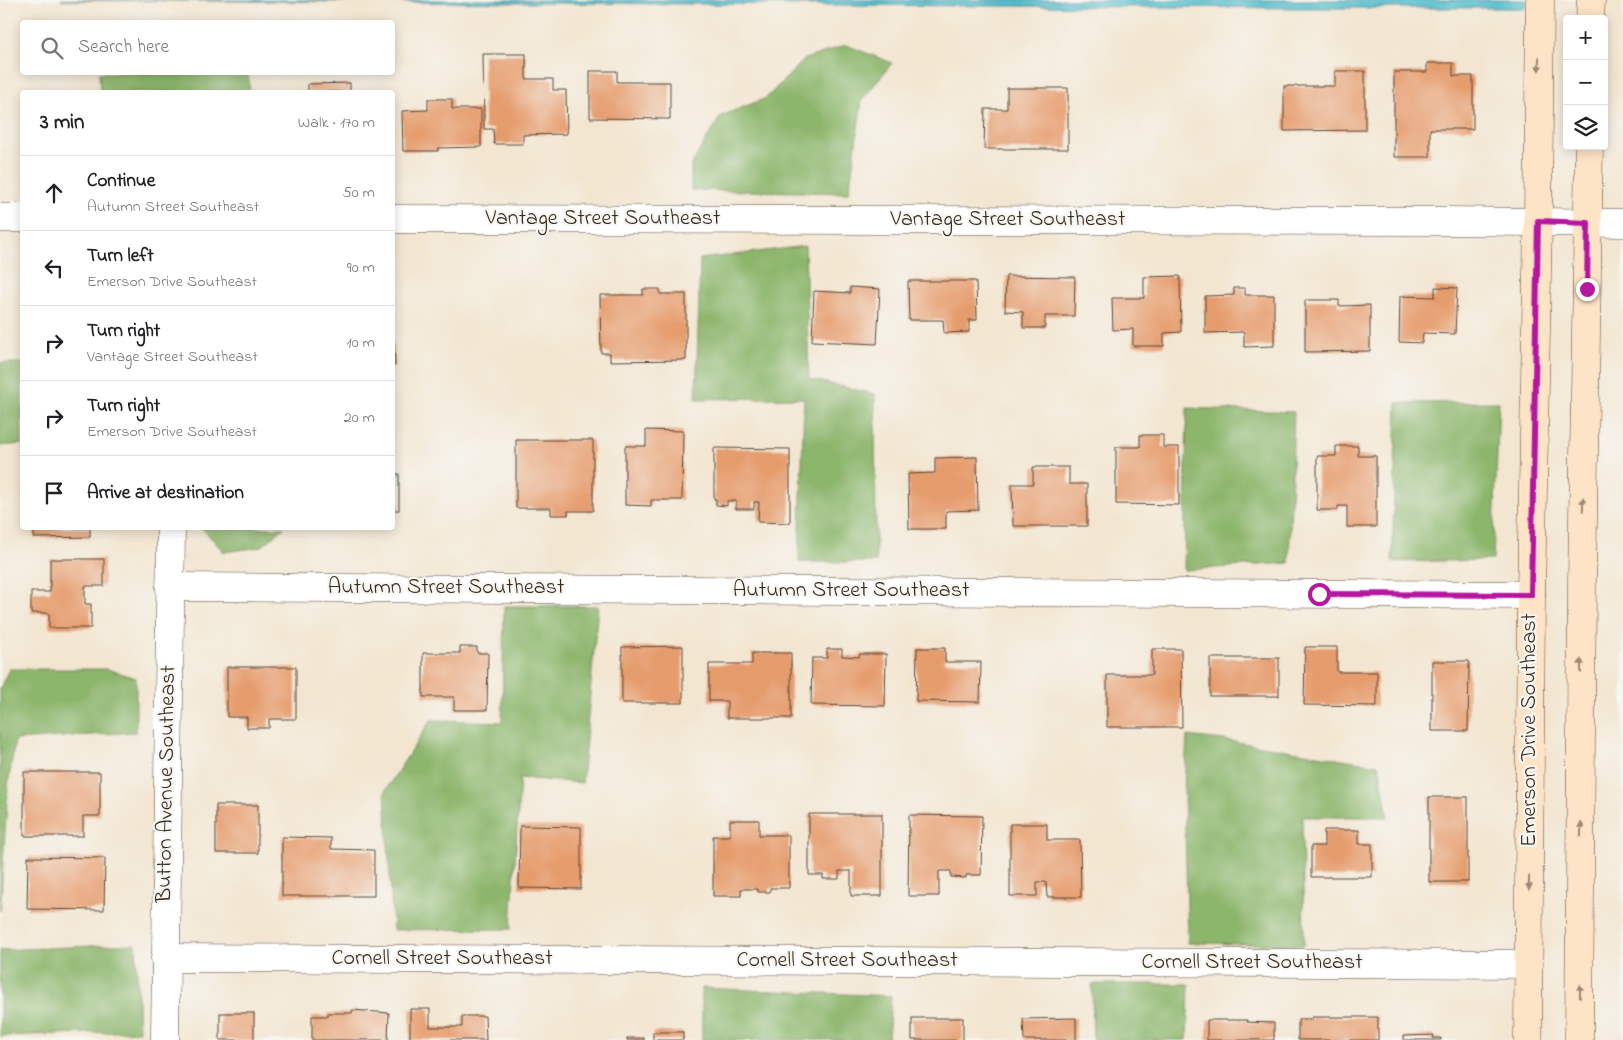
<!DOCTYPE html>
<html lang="en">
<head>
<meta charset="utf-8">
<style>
  body { margin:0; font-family:"Indie Flower",sans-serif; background:#f2f2f2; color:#202124 }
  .controls { position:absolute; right:15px; top:15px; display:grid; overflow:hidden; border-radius:5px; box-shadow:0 2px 12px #0003 }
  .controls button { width:45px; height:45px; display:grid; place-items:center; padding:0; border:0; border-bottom:1px solid #e0e0e0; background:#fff; color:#202124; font:25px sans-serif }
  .stop { position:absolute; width:15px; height:15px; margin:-11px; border:4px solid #b5179e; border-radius:50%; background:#fff }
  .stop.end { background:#b5179e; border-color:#fff; box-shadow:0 1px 5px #0008 }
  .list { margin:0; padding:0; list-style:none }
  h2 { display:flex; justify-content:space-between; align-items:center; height:65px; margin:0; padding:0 20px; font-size:21px }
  h2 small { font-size:16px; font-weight:400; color:#757577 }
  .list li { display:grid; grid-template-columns:32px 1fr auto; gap:15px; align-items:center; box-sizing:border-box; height:75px; padding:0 20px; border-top:1px solid #e0e0e0 }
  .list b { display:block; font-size:19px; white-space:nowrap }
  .list p { margin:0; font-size:16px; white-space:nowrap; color:#757577 }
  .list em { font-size:16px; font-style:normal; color:#757577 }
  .icon { flex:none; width:28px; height:28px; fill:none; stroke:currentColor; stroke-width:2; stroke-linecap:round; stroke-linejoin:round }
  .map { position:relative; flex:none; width:1623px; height:1040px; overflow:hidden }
  .search { position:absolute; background:#fff; box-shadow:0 2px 12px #0003; left:20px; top:20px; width:375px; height:55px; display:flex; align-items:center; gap:12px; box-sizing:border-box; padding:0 18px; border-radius:5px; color:#757577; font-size:19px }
  .panel { position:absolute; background:#fff; box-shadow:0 2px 12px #0003; left:20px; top:90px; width:375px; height:440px; border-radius:5px }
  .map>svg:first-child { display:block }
  .forest { fill:#8cb66c; stroke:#647045 }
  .water { fill:#52bdce; stroke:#467476 }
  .building { fill:#e69d6e }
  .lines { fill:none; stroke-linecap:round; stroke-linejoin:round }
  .street-casing { stroke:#574639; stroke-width:29 }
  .secondary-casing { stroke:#574639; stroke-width:29 }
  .street { stroke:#fff; stroke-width:28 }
  .secondary { stroke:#fee4c6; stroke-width:28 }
  .oneway { fill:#9c8772 }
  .route { stroke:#b5179e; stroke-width:6 }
  .labels { text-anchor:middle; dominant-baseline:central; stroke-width:4.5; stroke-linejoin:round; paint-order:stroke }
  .street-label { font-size:22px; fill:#3b2a1e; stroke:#f6f6f2 }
</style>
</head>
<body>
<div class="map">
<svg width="1623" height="1040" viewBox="0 0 1623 1040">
  <rect width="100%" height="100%" fill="#f6f6f2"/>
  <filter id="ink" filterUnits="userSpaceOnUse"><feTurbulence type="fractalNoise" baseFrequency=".02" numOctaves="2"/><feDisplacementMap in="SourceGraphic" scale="10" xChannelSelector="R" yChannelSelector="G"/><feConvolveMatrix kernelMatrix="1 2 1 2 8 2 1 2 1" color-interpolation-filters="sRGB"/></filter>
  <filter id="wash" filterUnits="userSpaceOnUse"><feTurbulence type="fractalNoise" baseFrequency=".0096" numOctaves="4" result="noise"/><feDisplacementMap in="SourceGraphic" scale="20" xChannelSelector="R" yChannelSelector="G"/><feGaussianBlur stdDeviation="1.12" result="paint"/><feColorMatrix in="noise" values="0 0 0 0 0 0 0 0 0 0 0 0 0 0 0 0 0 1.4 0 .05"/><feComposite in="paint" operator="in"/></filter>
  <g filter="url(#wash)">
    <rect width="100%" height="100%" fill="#f3e6d1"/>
    <g class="forest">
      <polygon points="846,45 892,63 862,100 849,193 691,190 691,165 721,116 766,98 805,59"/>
      <polygon points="99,73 248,73 250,92 100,92"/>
      <polygon points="805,246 809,379 875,394 876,562 799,562 804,398 696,399 700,259"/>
      <polygon points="0,363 22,363 22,444 0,446"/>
      <polygon points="1499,402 1493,560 1392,562 1397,403"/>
      <polygon points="1187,408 1294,412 1289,563 1184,570"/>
      <polygon points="202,528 284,528 261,547 224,552"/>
      <polygon points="504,606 598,606 582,783 520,778 511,929 393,930 385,791 431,720 502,722"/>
      <polygon points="9,669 107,669 136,678 136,732 15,740 8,785 0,911 0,688"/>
      <polygon points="1187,736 1224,740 1379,765 1388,817 1302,817 1304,945 1188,943 1184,790"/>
      <polygon points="136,944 139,1031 0,1036 0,950"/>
      <polygon points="1092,984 1189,984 1187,1040 1093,1040"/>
      <polygon points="702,988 891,996 888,1040 702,1040"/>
    </g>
    <polygon class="water" points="61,0 1526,0 1526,8 1306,8"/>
    <g id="blocks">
      <g class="building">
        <polygon points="483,54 526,54 526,79 553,79 553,90 566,90 567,134 523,135 523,144 494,144 493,129 484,129"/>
        <polygon points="1427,63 1453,63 1453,76 1473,76 1473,129 1430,129 1430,157 1394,157 1394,72 1427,72"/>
        <polygon points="590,71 617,71 617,82 670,82 670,119 590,118"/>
        <polygon points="1335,71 1365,71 1365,130 1284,131 1284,86 1335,86"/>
        <polygon points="350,83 350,92 308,92 308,84"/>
        <polygon points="1007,88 1068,88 1068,149 984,149 985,109 1007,109"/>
        <polygon points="428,99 452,99 452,109 481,109 481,147 438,148 438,151 403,151 402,111 428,110"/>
        <polygon points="1006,276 1075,277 1074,316 1045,316 1045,328 1023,328 1023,312 1005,311"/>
        <polygon points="1180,276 1181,332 1164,333 1164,346 1133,346 1133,329 1113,330 1112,298 1144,298 1144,277"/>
        <polygon points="908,281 976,281 977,320 969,320 969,332 944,333 943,320 909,320"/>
        <polygon points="850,287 880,289 877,344 812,341 814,291 850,293"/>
        <polygon points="1435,287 1457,288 1455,334 1423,333 1422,343 1399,342 1400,296 1435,297"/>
        <polygon points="1234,288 1245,288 1245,295 1274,295 1274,346 1244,347 1244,332 1205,333 1205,296 1234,295"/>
        <polygon points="643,289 660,289 660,294 686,294 686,360 610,361 610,353 601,353 600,295 643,295"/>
        <polygon points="1305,300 1339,300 1339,306 1370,305 1370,351 1305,352"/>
        <polygon points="392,344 394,344 395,366 392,366"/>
        <polygon points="646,430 683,431 682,500 651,500 651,506 625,505 625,446 646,446"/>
        <polygon points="1140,435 1163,435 1163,447 1179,447 1179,505 1116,504 1116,447 1140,447"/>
        <polygon points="516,440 593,440 593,511 568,511 568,515 551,515 551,508 516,508"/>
        <polygon points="1336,446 1358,446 1358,456 1376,456 1376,527 1347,527 1347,506 1338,506 1338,510 1317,510 1317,456 1336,456"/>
        <polygon points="714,448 790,449 790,523 758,522 759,502 754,502 754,509 736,509 736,501 727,501 727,506 716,505 716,499 714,499"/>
        <polygon points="977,457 978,510 946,511 946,529 909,529 908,474 935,473 935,458"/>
        <polygon points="1033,467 1069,467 1069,484 1087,484 1087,526 1013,526 1012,484 1033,484"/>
        <rect x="392" y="474" width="7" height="36"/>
        <polygon points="34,528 90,528 90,537 34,538"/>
        <polygon points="50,559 104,559 104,586 85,586 85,604 91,604 91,628 49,628 49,613 31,613 31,592 50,592"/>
        <polygon points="683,646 683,703 622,703 622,647"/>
        <polygon points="460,647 477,647 477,653 488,653 487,710 454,710 454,697 423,697 423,653 460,653"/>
        <polygon points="1305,647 1337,647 1337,672 1377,672 1377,706 1304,705"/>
        <polygon points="917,648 945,648 945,662 981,662 980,702 916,701"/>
        <polygon points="827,649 842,649 842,656 859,657 860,654 886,654 885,706 811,705 812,658 827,658"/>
        <polygon points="1152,649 1181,649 1182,727 1107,727 1107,675 1152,675"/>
        <polygon points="752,653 791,653 791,718 727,718 727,701 709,701 709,664 752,664"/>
        <rect x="1210" y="658" width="69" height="38"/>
        <polygon points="1432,661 1469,661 1468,731 1432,731"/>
        <polygon points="227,667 296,667 296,719 269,719 269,728 247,728 247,717 227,717"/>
        <polygon points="24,772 100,772 100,816 83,816 83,836 24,836"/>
        <rect x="1429" y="797" width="39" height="85"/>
        <rect x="216" y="805" width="42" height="48"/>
        <polygon points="809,814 882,814 882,896 851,896 851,871 839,871 839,879 823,879 823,875 809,875"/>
        <polygon points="909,815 982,816 981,875 966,875 966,878 951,877 951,871 939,871 939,896 908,896"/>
        <polygon points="730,820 759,820 759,835 789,835 789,888 770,888 770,892 758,892 758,889 741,889 741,896 713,896 713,836 730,836"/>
        <polygon points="1010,824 1047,824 1047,840 1080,840 1081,897 1047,897 1046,882 1037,882 1037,896 1010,896"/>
        <polygon points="520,826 581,827 581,889 519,888"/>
        <polygon points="1324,830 1359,830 1359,844 1372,844 1372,877 1311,877 1311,846 1324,846"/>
        <polygon points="282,837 331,838 331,849 374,850 374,896 282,896"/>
        <polygon points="28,857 105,858 104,910 27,909"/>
        <polygon points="410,1009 430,1009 430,1027 462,1027 462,1016 485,1016 486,1040 410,1040"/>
        <polygon points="352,1010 389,1013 388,1040 312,1040 312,1016 328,1016 328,1013 352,1013"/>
        <rect x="220" y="1013" width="34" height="27"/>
        <polygon points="1312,1017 1378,1017 1378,1040 1298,1040 1298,1019 1312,1019"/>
        <rect x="912" y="1018" width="51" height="22"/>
        <polygon points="1076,1018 1076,1040 1024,1040 1023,1019"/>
        <polygon points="1207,1020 1247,1020 1247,1022 1274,1023 1274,1040 1207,1040"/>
        <rect x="653" y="1032" width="30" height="8"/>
        <polygon points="1434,1035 1433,1038 1441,1038 1441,1040 1404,1040 1404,1036"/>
        <rect x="627" y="1038" width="17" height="2"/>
      </g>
    </g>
  </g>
  <g filter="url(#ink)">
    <use href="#blocks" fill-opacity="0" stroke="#574639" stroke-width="1"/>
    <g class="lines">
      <g class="street-casing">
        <g id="street">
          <polyline points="0,218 22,218"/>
          <polyline points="392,219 1448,221 1623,223"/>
          <polyline points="170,587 1531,595"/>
          <polyline points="165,958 1529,964"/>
          <polyline points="165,1040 171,528"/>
        </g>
      </g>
      <g class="secondary-casing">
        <g id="secondary">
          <polyline points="1590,19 1591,0"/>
          <polyline points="1528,1040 1531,595 1538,221 1540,0"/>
          <polyline points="1579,1040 1582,581 1589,146"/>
        </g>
      </g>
      <use href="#street" class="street"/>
      <use href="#secondary" class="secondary"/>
    </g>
    <defs><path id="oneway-solid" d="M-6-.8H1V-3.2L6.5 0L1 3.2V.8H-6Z" transform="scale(1.25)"/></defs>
    <g class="oneway">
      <use href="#oneway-solid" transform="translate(1539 64) rotate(91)"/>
      <use href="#oneway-solid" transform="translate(1583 504) rotate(-89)"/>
      <use href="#oneway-solid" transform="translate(1581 666) rotate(-90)"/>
      <use href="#oneway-solid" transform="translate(1581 829) rotate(-90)"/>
      <use href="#oneway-solid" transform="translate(1529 883) rotate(90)"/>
      <use href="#oneway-solid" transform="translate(1580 991) rotate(-90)"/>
    </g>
  </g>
  <g class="lines" filter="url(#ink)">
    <polyline class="route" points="1319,594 1531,595 1538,221 1588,223 1587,289"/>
  </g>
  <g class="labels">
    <g class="street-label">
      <text x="603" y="219">Vantage Street Southeast</text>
      <text x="1008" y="220">Vantage Street Southeast</text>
      <text x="446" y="588">Autumn Street Southeast</text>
      <text x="851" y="591">Autumn Street Southeast</text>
      <text transform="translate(1530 730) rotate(-90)">Emerson Drive Southeast</text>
      <text transform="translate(167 784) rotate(-89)">Button Avenue Southeast</text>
      <text x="442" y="959">Cornell Street Southeast</text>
      <text x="847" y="961">Cornell Street Southeast</text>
      <text x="1252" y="963">Cornell Street Southeast</text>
    </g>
  </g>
</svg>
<div class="controls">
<button>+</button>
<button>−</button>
<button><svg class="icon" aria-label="layers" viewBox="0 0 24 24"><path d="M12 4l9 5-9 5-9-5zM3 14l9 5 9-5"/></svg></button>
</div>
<div class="stop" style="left:1319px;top:594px"></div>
<div class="stop end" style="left:1587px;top:289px"></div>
<div class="search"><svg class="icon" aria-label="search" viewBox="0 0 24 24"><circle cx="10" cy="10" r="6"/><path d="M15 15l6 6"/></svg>Search here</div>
<section class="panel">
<h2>3 min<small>Walk · 170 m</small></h2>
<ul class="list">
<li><svg class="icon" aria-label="ahead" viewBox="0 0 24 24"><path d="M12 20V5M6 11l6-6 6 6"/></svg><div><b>Continue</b><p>Autumn Street Southeast</p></div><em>50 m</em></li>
<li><svg class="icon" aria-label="left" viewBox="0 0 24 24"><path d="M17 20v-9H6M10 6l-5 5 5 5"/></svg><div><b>Turn left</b><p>Emerson Drive Southeast</p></div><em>90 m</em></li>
<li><svg class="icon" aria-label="right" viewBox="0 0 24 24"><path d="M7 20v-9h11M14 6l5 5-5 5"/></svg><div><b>Turn right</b><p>Vantage Street Southeast</p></div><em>10 m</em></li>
<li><svg class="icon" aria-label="right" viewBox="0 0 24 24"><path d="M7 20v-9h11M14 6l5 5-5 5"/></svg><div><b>Turn right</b><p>Emerson Drive Southeast</p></div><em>20 m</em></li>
<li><svg class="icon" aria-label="arrive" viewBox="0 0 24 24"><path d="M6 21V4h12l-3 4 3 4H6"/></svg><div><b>Arrive at destination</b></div></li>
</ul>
</section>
</div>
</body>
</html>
